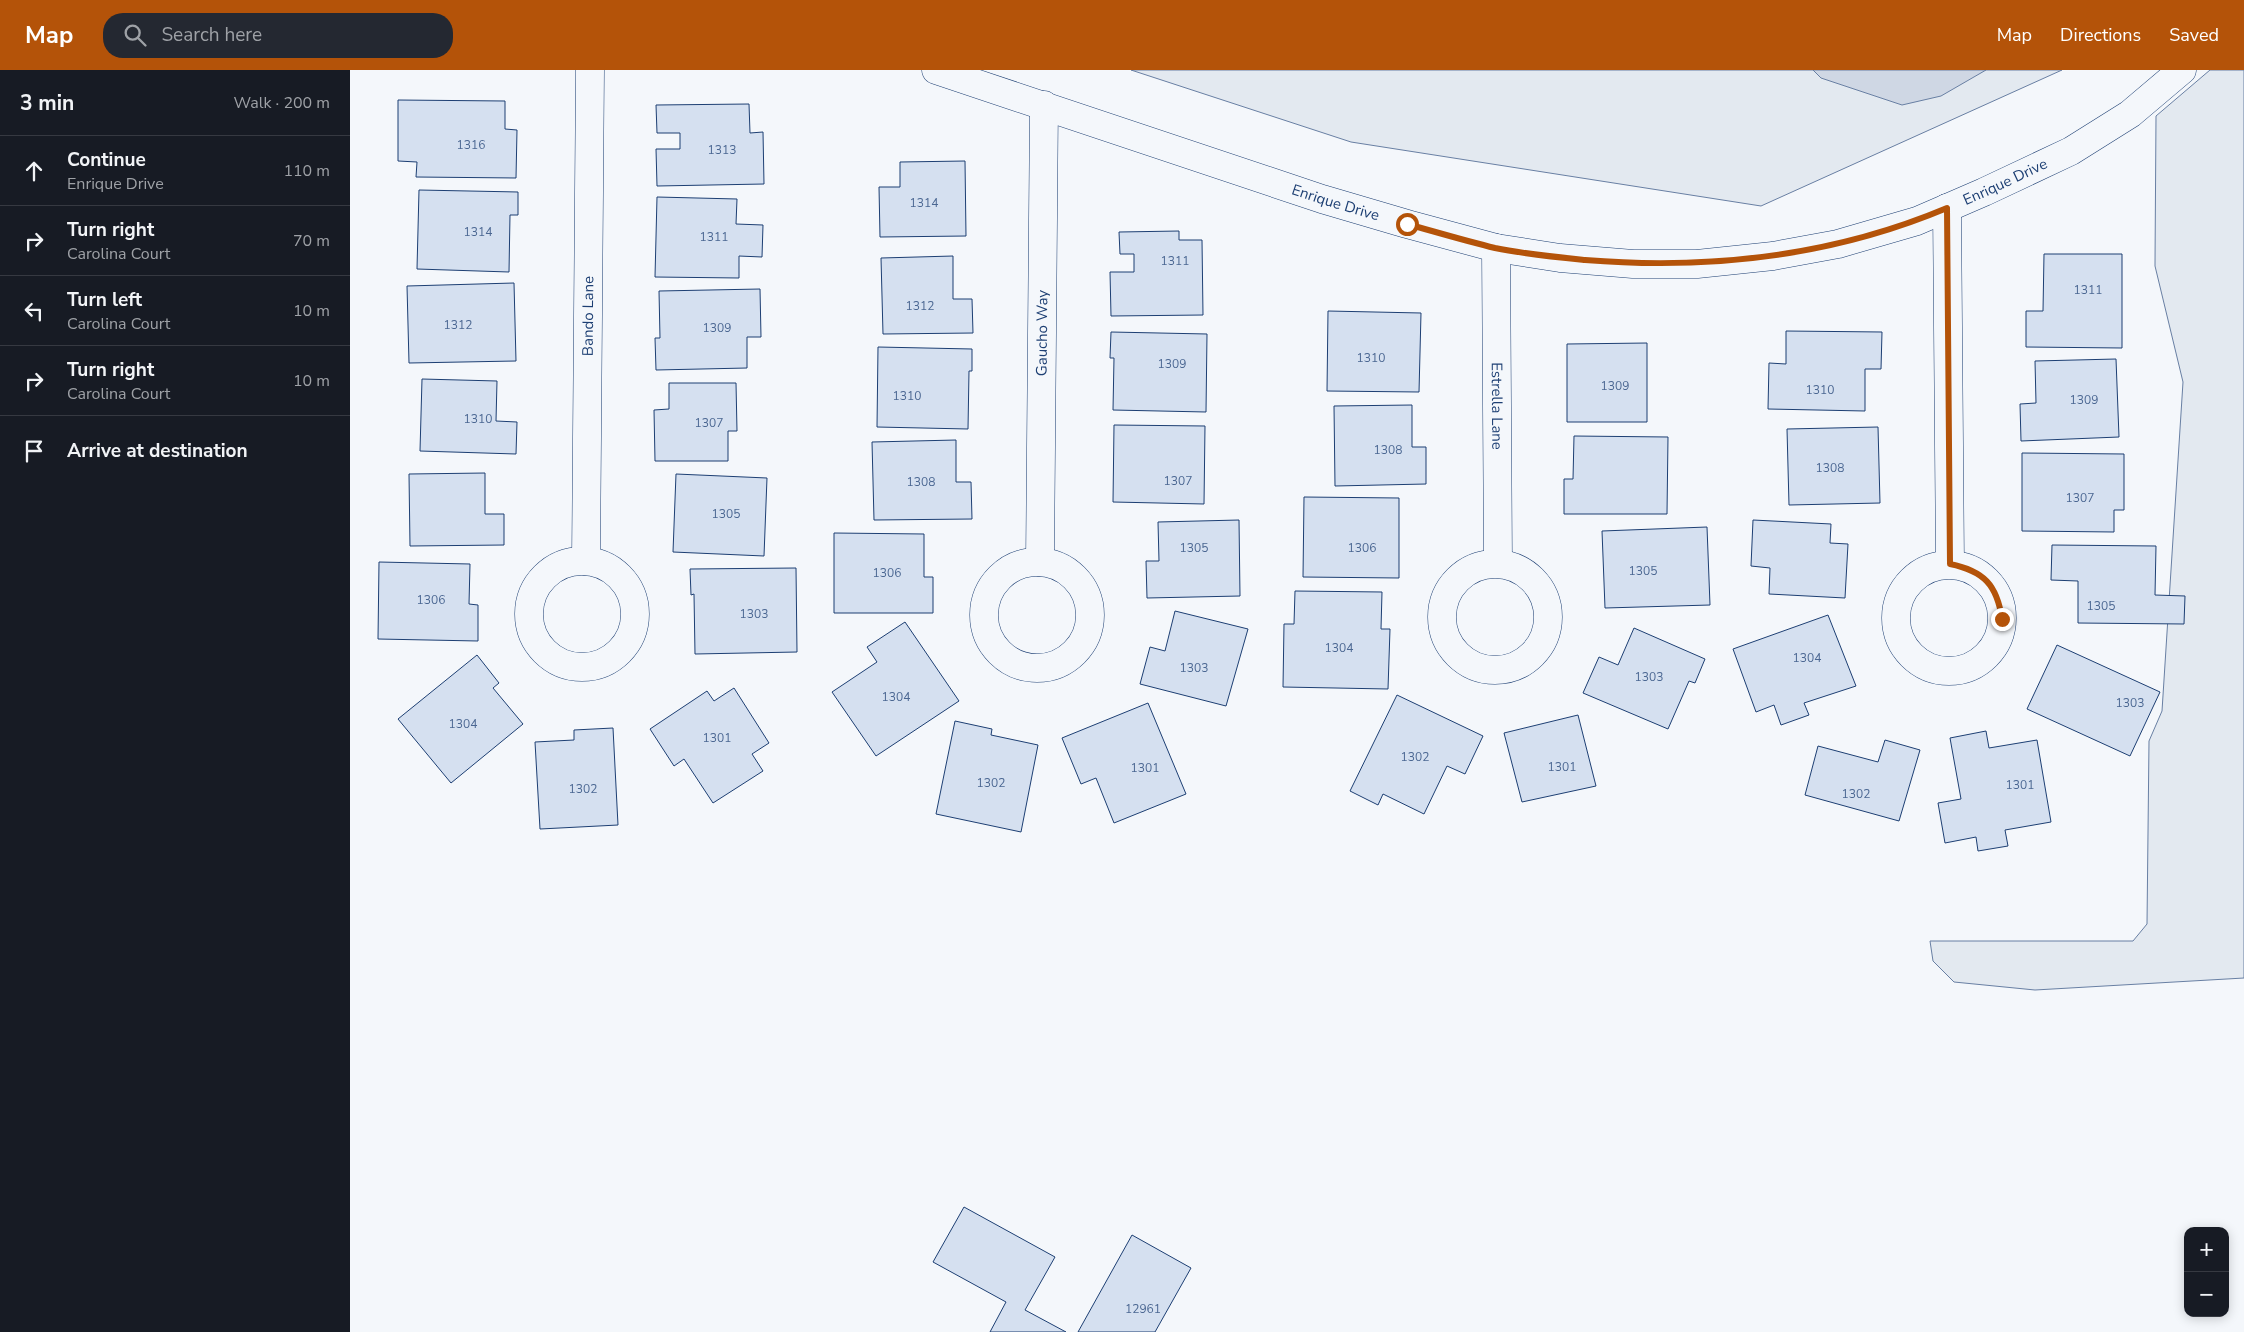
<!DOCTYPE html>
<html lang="en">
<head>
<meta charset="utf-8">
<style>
  body { margin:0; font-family:"Nunito Sans",sans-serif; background:#242831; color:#f1f3f6 }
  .controls { position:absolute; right:15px; bottom:15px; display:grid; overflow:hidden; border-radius:10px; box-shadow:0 2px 12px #0003 }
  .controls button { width:45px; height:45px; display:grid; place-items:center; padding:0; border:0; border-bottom:1px solid #363941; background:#171b24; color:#f1f3f6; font:25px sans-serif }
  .stop { position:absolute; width:15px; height:15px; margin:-11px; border:4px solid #b45309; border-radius:50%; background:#fff }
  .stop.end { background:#b45309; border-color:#fff; box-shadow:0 1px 5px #0008 }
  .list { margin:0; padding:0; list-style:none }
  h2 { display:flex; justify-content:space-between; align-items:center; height:65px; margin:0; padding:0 20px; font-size:21px }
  h2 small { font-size:16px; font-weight:400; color:#9ea1a6 }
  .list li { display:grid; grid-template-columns:32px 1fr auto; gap:15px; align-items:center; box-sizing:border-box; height:70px; padding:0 20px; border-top:1px solid #363941 }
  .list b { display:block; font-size:19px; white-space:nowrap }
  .list p { margin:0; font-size:16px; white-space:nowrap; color:#9ea1a6 }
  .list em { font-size:16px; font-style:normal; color:#9ea1a6 }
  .icon { flex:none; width:28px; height:28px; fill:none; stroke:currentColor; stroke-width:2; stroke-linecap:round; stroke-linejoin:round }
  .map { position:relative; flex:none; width:1894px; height:1262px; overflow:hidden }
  header { display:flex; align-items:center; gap:30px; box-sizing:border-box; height:70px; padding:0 25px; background:#b45309; color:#fff }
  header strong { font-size:24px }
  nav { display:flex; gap:28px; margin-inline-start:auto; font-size:18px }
  .search { width:350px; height:45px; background:#242831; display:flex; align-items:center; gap:12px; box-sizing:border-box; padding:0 18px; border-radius:20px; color:#9ea1a6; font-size:19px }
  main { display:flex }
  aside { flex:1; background:#171b24 }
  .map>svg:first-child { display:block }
  .green { fill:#e3e9f0; stroke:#687fa3 }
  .water { fill:#cfd7e4; stroke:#687fa3 }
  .building { fill:#d5e0f0; stroke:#1d3f73 }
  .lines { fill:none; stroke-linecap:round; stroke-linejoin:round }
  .street-casing { stroke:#1d3f73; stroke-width:29 }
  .secondary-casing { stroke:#1d3f73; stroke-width:29 }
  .street { stroke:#f4f7fb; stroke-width:28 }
  .secondary { stroke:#f4f7fb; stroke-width:28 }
  .route { stroke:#b45309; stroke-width:6 }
  .labels { text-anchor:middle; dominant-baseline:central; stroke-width:4; stroke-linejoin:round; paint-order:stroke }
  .number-label { font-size:12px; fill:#4b6792 }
  .street-label { font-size:15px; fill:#1d3f73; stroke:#f4f7fb }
</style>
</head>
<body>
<header>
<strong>Map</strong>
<div class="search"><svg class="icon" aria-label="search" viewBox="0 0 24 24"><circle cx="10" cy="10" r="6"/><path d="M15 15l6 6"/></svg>Search here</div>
<nav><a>Map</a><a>Directions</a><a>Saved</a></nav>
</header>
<main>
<aside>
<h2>3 min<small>Walk · 200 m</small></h2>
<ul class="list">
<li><svg class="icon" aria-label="ahead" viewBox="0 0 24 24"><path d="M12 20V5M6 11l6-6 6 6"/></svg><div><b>Continue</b><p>Enrique Drive</p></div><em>110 m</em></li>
<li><svg class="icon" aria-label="right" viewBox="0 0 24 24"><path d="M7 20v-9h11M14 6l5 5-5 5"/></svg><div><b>Turn right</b><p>Carolina Court</p></div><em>70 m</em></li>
<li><svg class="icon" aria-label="left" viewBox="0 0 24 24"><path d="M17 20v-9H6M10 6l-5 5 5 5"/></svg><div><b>Turn left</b><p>Carolina Court</p></div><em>10 m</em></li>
<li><svg class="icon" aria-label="right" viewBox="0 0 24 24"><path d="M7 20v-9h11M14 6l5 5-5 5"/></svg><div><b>Turn right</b><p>Carolina Court</p></div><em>10 m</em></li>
<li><svg class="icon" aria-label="arrive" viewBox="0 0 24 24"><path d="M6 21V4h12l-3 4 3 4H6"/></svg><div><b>Arrive at destination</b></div></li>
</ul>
</aside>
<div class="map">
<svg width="1894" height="1262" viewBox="0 0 1894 1262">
  <rect width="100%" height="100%" fill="#f4f7fb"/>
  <g class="green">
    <polygon points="781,0 1712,0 1411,136 1001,72"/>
    <polygon points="1860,0 1894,0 1894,908 1685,920 1604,912 1583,891 1580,871 1783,871 1797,854 1799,671 1812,641 1833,312 1805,196 1806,46"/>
  </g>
  <polygon class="water" points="1463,0 1636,0 1591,26 1552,35 1471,8"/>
  <g class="building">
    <polygon points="48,30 155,31 155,59 167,60 166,108 66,107 67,92 48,91"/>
    <polygon points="399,34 400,63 413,62 414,114 307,116 306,79 330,79 330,63 307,63 306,35"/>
    <polygon points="615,91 616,166 530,167 529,117 550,117 550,92"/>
    <polygon points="69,120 168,122 168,145 160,145 159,202 67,199"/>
    <polygon points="307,127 387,129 386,154 413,155 412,187 389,186 389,208 305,207"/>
    <polygon points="829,161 829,170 852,170 853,245 761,246 760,202 784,202 784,184 770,184 769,162"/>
    <polygon points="1694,184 1772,184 1772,278 1676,277 1676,241 1693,241"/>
    <polygon points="603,186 603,229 622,229 623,263 533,264 531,188"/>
    <polygon points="164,213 166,291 59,293 57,216"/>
    <polygon points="410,219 411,267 397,267 397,298 306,300 305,268 310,268 309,221"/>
    <polygon points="978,241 1071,243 1069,322 977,321"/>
    <polygon points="1436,261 1532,262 1531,299 1515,299 1515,341 1418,339 1419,293 1436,294"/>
    <polygon points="761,262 857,264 856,342 763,340 764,288 760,288"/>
    <polygon points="1297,273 1297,352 1217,352 1217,274"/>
    <polygon points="528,277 622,279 622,301 619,301 618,359 527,357"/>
    <polygon points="1766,289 1769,367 1671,371 1670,334 1686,333 1685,291"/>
    <polygon points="72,309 147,311 146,351 167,352 166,384 70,381"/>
    <polygon points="319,313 386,313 387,361 378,361 378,391 305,391 304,340 319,339"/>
    <polygon points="1062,335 1062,377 1076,377 1076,414 985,416 984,336"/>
    <polygon points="764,355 855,356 854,434 763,432"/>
    <polygon points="1528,357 1530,433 1439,435 1437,359"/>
    <polygon points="1224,366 1318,367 1317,444 1214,444 1214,409 1223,409"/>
    <polygon points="606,370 606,412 621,412 622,449 524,450 522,372"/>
    <polygon points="1672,383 1774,384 1774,440 1764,440 1764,462 1672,461"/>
    <polygon points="135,403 135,444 154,444 154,475 60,476 59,404"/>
    <polygon points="326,404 417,408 414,486 323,482"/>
    <polygon points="954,427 1049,428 1049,508 953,507"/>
    <polygon points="889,450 890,526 797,528 796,491 809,491 808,452"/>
    <polygon points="1403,450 1481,454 1480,473 1498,474 1495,528 1419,524 1420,498 1401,496"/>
    <polygon points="1357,457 1360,535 1255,538 1252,461"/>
    <polygon points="484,463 574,464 574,507 583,507 583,543 484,543"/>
    <polygon points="1702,475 1806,476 1805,525 1835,526 1834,554 1728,553 1728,511 1701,510"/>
    <polygon points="29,492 120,494 119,534 128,535 128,571 28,569"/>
    <polygon points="446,498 447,582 345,584 344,524 341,525 340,499"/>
    <polygon points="945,521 1032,522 1031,559 1040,559 1038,619 933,617 934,554 944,554"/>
    <polygon points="825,541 898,559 876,636 790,614 800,577 815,581"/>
    <polygon points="1478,545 1506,616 1454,633 1459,645 1431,655 1424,635 1406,642 1383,579"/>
    <polygon points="555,552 609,631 526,686 482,622 527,592 517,577"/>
    <polygon points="1284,558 1355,589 1345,613 1339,611 1318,659 1233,623 1249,587 1268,595"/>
    <polygon points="1707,575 1810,622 1780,686 1677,639"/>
    <polygon points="127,585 149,613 143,618 173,654 101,713 48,649"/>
    <polygon points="384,618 419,673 402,684 413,701 363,733 334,689 324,696 300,659 357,621 364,631"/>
    <polygon points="1047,625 1133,666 1115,704 1097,696 1074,744 1033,724 1028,735 1000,721"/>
    <polygon points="798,633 836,724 764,753 746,708 731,714 712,668"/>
    <polygon points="1228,645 1246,716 1172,732 1154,663"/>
    <polygon points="605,651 642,659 641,665 688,675 671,762 586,744"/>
    <polygon points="263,658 268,755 190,759 185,672 224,670 224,660"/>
    <polygon points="1636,661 1639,678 1687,670 1701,752 1655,760 1658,776 1628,781 1626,767 1595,773 1588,733 1611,729 1600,668"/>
    <polygon points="1535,670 1570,680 1549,751 1455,725 1468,676 1528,692"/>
    <polygon points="614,1137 705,1187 675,1240 716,1262 640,1262 656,1232 583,1192"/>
    <polygon points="782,1165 841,1198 805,1262 728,1262"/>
  </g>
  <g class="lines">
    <g class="street-casing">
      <g id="street">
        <polyline points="1597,138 1600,494"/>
        <path id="s1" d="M 1146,178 L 1148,493"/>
        <path id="s2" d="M 236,491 L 240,0"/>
        <circle cx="232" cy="544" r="53"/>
        <path id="s3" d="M 690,492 L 694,35"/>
        <circle cx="687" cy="545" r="53"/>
        <circle cx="1145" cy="547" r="53"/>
        <circle cx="1599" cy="548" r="53"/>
      </g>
    </g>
    <g class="secondary-casing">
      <g id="secondary">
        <path id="s4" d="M 586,0 L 972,129 L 1057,154 L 1146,178 L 1210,188 L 1283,194 L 1347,194 L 1423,186 L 1488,174 L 1567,151 L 1634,122 L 1721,81 L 1780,44 L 1832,0"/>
      </g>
    </g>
    <use href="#street" class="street"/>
    <use href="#secondary" class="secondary"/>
  </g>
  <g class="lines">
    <path class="route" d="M 1057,154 C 1086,162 1116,171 1145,178 C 1174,184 1205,187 1235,190 C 1358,200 1483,186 1597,138 L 1600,494 C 1634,501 1647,515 1652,549"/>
  </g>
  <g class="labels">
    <g class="number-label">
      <text x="121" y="75">1316</text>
      <text x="372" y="80">1313</text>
      <text x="574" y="133">1314</text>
      <text x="128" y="162">1314</text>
      <text x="364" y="167">1311</text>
      <text x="825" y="191">1311</text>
      <text x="1738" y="220">1311</text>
      <text x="570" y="236">1312</text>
      <text x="108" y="255">1312</text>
      <text x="367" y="258">1309</text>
      <text x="1021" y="288">1310</text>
      <text x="822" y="294">1309</text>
      <text x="1265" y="316">1309</text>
      <text x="1470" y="320">1310</text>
      <text x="557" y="326">1310</text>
      <text x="1734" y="330">1309</text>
      <text x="128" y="349">1310</text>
      <text x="359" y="353">1307</text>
      <text x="1038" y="380">1308</text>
      <text x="1480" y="398">1308</text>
      <text x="828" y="411">1307</text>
      <text x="571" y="412">1308</text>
      <text x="1730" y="428">1307</text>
      <text x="376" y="444">1305</text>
      <text x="844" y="478">1305</text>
      <text x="1012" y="478">1306</text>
      <text x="1293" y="501">1305</text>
      <text x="537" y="503">1306</text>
      <text x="81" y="530">1306</text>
      <text x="1751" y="536">1305</text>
      <text x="404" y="544">1303</text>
      <text x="989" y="578">1304</text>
      <text x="1457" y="588">1304</text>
      <text x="844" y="598">1303</text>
      <text x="1299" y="607">1303</text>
      <text x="546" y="627">1304</text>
      <text x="1780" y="633">1303</text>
      <text x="113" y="654">1304</text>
      <text x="367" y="668">1301</text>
      <text x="1065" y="687">1302</text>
      <text x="1212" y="697">1301</text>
      <text x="795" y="698">1301</text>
      <text x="641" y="713">1302</text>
      <text x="1670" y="715">1301</text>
      <text x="233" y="719">1302</text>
      <text x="1506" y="724">1302</text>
      <text x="793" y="1239">12961</text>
    </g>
    <g class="street-label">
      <text stroke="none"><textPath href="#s4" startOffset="1111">Enrique Drive</textPath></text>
      <text stroke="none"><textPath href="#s4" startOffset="421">Enrique Drive</textPath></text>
      <text stroke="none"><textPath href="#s2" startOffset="245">Bando Lane</textPath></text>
      <text stroke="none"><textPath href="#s3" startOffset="229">Gaucho Way</textPath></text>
      <text stroke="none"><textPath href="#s1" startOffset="158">Estrella Lane</textPath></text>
    </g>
  </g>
</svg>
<div class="controls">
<button>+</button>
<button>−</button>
</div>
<div class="stop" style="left:1057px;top:154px"></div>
<div class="stop end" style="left:1652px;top:549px"></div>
</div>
</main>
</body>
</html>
